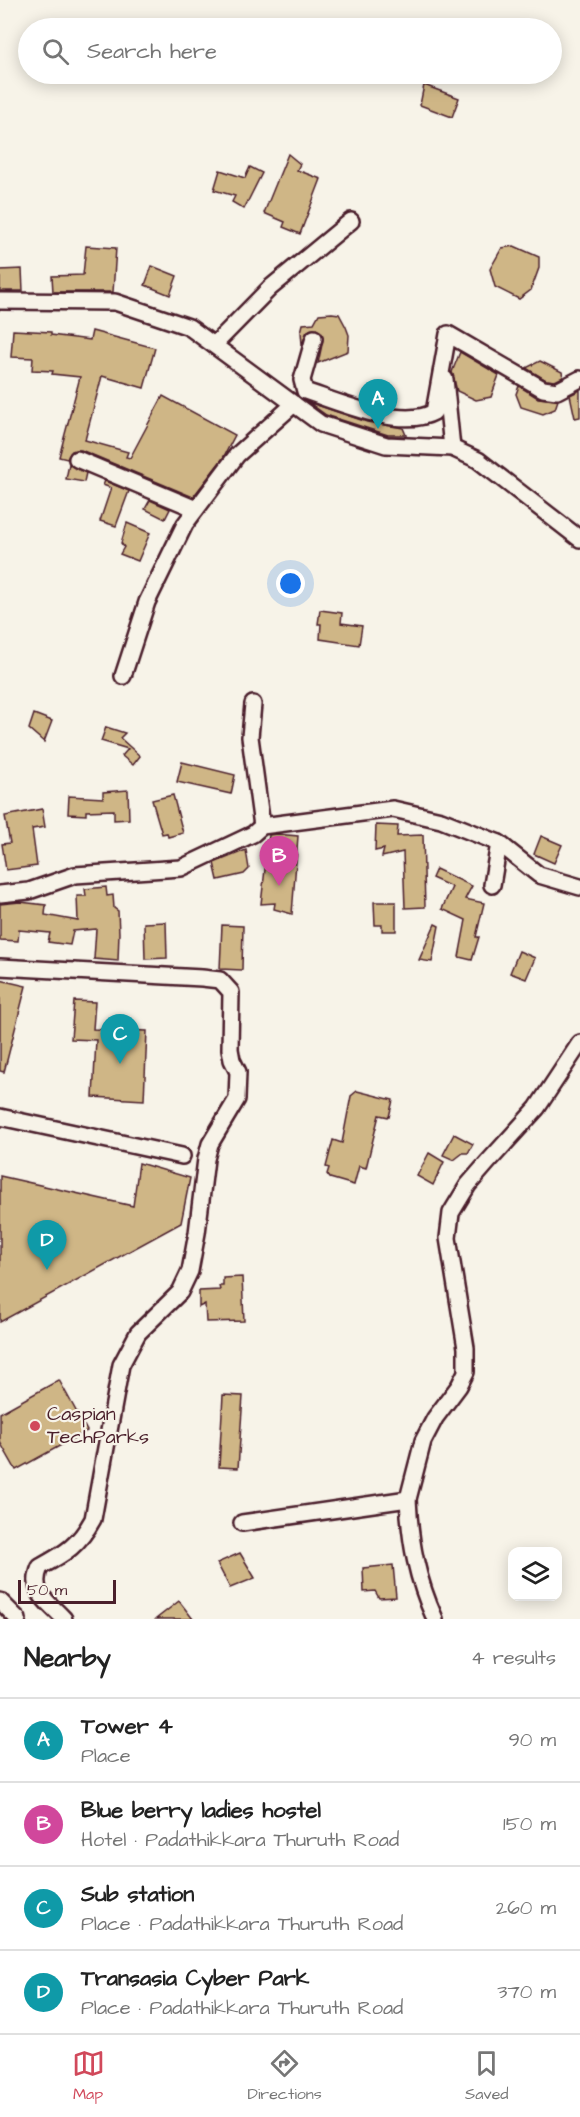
<!DOCTYPE html>
<html lang="en">
<head>
<meta charset="utf-8">
<style>
  body { margin:0; font-family:"Architects Daughter",sans-serif; background:#f2f2f2; color:#222 }
  .controls { position:absolute; right:18px; bottom:18px; display:grid; overflow:hidden; border-radius:12px; box-shadow:0 3px 15px #0003 }
  .controls button { width:54px; height:54px; display:grid; place-items:center; padding:0; border:0; border-bottom:2px solid #e0e0e0; background:#fff; color:#222; font:30px sans-serif }
  .scale { position:absolute; left:18px; bottom:15px; width:98px; box-sizing:border-box; padding-left:6px; border:3px solid #4a1f2b; border-top:0; font-size:16px; line-height:21px; white-space:nowrap; color:#4a1f2b; -webkit-text-stroke:4px #f7f3e8; paint-order:stroke }
  .you { position:absolute; left:291px; top:584px; width:21px; height:21px; margin:-15px; border:4px solid #fff; border-radius:50%; background:#1a73e8; box-shadow:0 0 0 9px #1a73e833 }
  .badge { display:grid; place-items:center; width:39px; height:39px; border-radius:50%; background:#d1495b; color:#fff; font-size:20px; font-weight:700 }
  .pin { position:absolute; translate:-50% -50px; filter:drop-shadow(0 2px 3px #0008) }
  .pin::after { content:''; position:absolute; top:32px; width:21px; height:18px; background:inherit; clip-path:polygon(0 0,100% 0,50% 100%) }
  .list { margin:0; padding:0; list-style:none }
  h2 { display:flex; justify-content:space-between; align-items:center; height:78px; margin:0; padding:0 24px; font-size:26px }
  h2 small { font-size:20px; font-weight:400; color:#767676 }
  .list li { display:grid; grid-template-columns:39px 1fr auto; gap:18px; align-items:center; box-sizing:border-box; height:84px; padding:0 24px; border-top:2px solid #e0e0e0 }
  .list b { display:block; font-size:22px; white-space:nowrap }
  .list p { margin:0; font-size:20px; white-space:nowrap; color:#767676 }
  .list em { font-size:20px; font-style:normal; color:#767676 }
  .icon { flex:none; width:33px; height:33px; fill:none; stroke:currentColor; stroke-width:2; stroke-linecap:round; stroke-linejoin:round }
  .map { position:relative; flex:none; width:580px; height:1619px; overflow:hidden }
  .search { position:absolute; background:#fff; box-shadow:0 3px 15px #0003; left:18px; right:18px; top:18px; height:66px; display:flex; align-items:center; gap:15px; box-sizing:border-box; padding:0 21px; border-radius:33px; color:#767676; font-size:22px }
  .sheet { height:414px; background:#fff }
  nav { display:flex; justify-content:space-around; align-items:center; box-sizing:border-box; height:84px; border-top:2px solid #e0e0e0; background:#fff; font-size:16px; color:#767676 }
  nav a { display:grid; justify-items:center; gap:3px }
  nav .on { color:#d1495b }
  .map>svg:first-child { display:block }
  .building { fill:#cfb686; stroke:#4a1f2b; stroke-width:1.5 }
  .lines { fill:none; stroke-linecap:round; stroke-linejoin:round }
  .minor-casing { stroke:#4a1f2b; stroke-width:20 }
  .minor { stroke:#f7f3e8; stroke-width:15 }
  .poi-dot { fill:#d1495b; stroke:#f7f3e8; stroke-width:2 }
  .labels { text-anchor:middle; dominant-baseline:central; stroke-width:4.5; stroke-linejoin:round; paint-order:stroke }
  .poi-label { font-size:20px; fill:#4a1f2b; stroke:#f7f3e8; text-anchor:start }
</style>
</head>
<body>
<div class="map">
<svg width="580" height="1619" viewBox="0 0 580 1619">
  <rect width="100%" height="100%" fill="#f7f3e8"/>
  <filter id="ink" filterUnits="userSpaceOnUse"><feTurbulence type="fractalNoise" baseFrequency=".0167" numOctaves="2"/><feDisplacementMap in="SourceGraphic" scale="12" xChannelSelector="R" yChannelSelector="G"/><feConvolveMatrix kernelMatrix="1 2 1 2 8 2 1 2 1" color-interpolation-filters="sRGB"/></filter>
  <g filter="url(#ink)">
    <g class="building">
      <polygon points="424,85 459,98 452,117 420,105"/>
      <polygon points="288,154 300,164 297,170 321,179 300,234 283,227 285,222 264,213"/>
      <polygon points="250,167 262,173 244,209 232,202 235,196 214,190 220,170 245,178"/>
      <polygon points="86,246 116,248 113,292 53,292 52,276 83,275"/>
      <polygon points="514,246 539,257 539,268 531,290 519,299 495,287 490,269 502,248"/>
      <polygon points="152,266 177,276 170,295 145,285"/>
      <polygon points="22,269 23,291 0,291 0,270"/>
      <polygon points="332,313 339,314 346,327 349,335 348,351 318,363 323,340 321,332 316,329 308,331 302,344 301,332 303,324 314,323 319,314"/>
      <polygon points="13,330 51,332 51,335 90,340 92,331 155,348 144,388 102,376 85,440 128,452 126,457 130,458 163,396 235,435 223,458 193,497 81,450 72,451 67,459 59,457 80,377 52,374 53,371 32,370 33,358 11,357"/>
      <polygon points="460,352 499,375 491,397 476,400 457,391 452,372"/>
      <polygon points="540,361 562,372 563,377 555,381 546,380 526,368"/>
      <polygon points="519,386 538,398 558,400 555,409 543,414 521,407 516,394"/>
      <polygon points="580,390 580,417 575,418 570,395"/>
      <polygon points="308,402 367,422 403,428 406,435 388,435 326,415"/>
      <polygon points="69,464 86,473 84,482 66,479"/>
      <polygon points="105,481 129,491 116,526 100,521 111,488 103,485"/>
      <polygon points="150,500 170,509 165,519 145,509"/>
      <polygon points="127,523 150,533 138,561 120,554 124,547 121,543"/>
      <polygon points="320,610 342,613 341,623 362,626 359,645 320,639 321,624 318,624"/>
      <polygon points="34,714 52,721 44,742 29,729"/>
      <polygon points="106,727 125,733 120,738 140,756 133,765 122,756 128,749 101,741"/>
      <polygon points="182,762 235,775 231,794 177,782"/>
      <polygon points="128,790 129,819 114,820 114,810 86,811 86,815 68,814 69,796 103,798 103,792"/>
      <polygon points="173,795 183,833 168,837 167,833 162,834 152,800"/>
      <polygon points="42,809 45,827 32,829 37,866 6,870 2,844 10,843 5,816"/>
      <polygon points="376,825 398,826 397,836 423,835 425,907 405,908 403,852 382,857 384,849 375,851"/>
      <polygon points="276,834 298,836 292,914 274,909 275,903 261,904 269,835"/>
      <polygon points="541,836 562,845 554,863 534,854"/>
      <polygon points="246,850 249,869 244,874 218,880 214,863"/>
      <polygon points="436,869 472,886 465,899 484,903 476,937 479,937 472,960 459,957 466,920 442,909 452,887 432,878"/>
      <polygon points="106,887 107,896 113,895 114,908 118,911 119,933 118,961 94,959 96,929 73,931 70,945 48,942 50,933 19,930 18,941 0,940 0,904 20,902 46,905 45,915 78,921 77,896 86,896 85,889"/>
      <polygon points="374,902 396,902 396,931 382,931 382,925 375,925"/>
      <polygon points="166,922 167,958 145,959 144,923"/>
      <polygon points="435,924 439,926 432,962 419,960"/>
      <polygon points="222,925 243,926 242,970 220,969"/>
      <polygon points="519,951 535,958 526,979 510,973"/>
      <polygon points="0,980 26,986 4,1072 0,1071"/>
      <polygon points="74,1001 95,1002 93,1029 147,1031 144,1100 93,1097 96,1040 71,1039"/>
      <polygon points="357,1091 393,1100 389,1117 379,1115 366,1168 359,1166 354,1185 330,1178 327,1174 329,1168 326,1167 333,1140 342,1143 351,1096"/>
      <polygon points="454,1134 473,1144 468,1153 463,1153 454,1160 443,1155"/>
      <polygon points="429,1153 444,1162 433,1185 417,1176"/>
      <polygon points="139,1163 190,1178 181,1223 0,1322 0,1176 133,1206"/>
      <polygon points="242,1277 244,1321 206,1322 205,1304 199,1307 199,1291 220,1290 219,1286 223,1286 223,1278"/>
      <polygon points="59,1380 87,1431 16,1470 0,1442 0,1413"/>
      <polygon points="223,1395 243,1396 238,1468 219,1467"/>
      <polygon points="240,1553 255,1578 230,1588 217,1563"/>
      <polygon points="393,1565 396,1597 379,1598 375,1591 364,1592 363,1568"/>
      <polygon points="179,1601 193,1619 156,1619"/>
    </g>
    <g class="lines">
      <g class="minor-casing">
        <g id="minor">
          <polyline points="0,301 115,302 189,327 321,424 386,445 452,448 478,460 580,539"/>
          <path d="M 314,338 L 302,380 L 305,391 C 338,402 402,430 434,412 L 448,334 L 543,389 L 557,391 L 580,379"/>
          <polyline points="214,345 270,288 351,221"/>
          <polyline points="445,379 452,448"/>
          <polyline points="77,459 196,509"/>
          <polyline points="123,676 147,602 185,524 237,455 294,404"/>
          <polyline points="253,704 250,737 262,826"/>
          <polyline points="499,843 539,875 580,887"/>
          <polyline points="0,894 29,891 75,875 181,868 253,834 262,826 393,809 441,820 499,843 492,885"/>
          <path d="M 0,967 L 202,978 L 220,980 L 231,992 L 230,1049 L 232,1060 L 238,1072 L 237,1099 L 210,1144 L 206,1159 L 197,1233 L 190,1271 L 180,1292 L 138,1333 L 121,1365 L 93,1519 C 79,1545 66,1553 40,1567 C 29,1593 48,1601 64,1619"/>
          <polyline points="0,1117 182,1156"/>
          <path d="M 408,1499 C 410,1543 417,1579 435,1619"/>
          <polyline points="242,1523 408,1499 423,1441 435,1418 459,1386 466,1372 466,1348 448,1238 451,1213 468,1185 488,1162 537,1108 580,1043"/>
          <polyline points="0,1601 18,1619"/>
        </g>
      </g>
      <use href="#minor" class="minor"/>
    </g>
  </g>
  <circle class="poi-dot" cx="35" cy="1426" r="6"/>
  <g class="labels">
    <g class="poi-label">
      <text x="47" y="1414">Caspian<tspan x="47" dy="23">TechParks</tspan></text>
    </g>
  </g>
</svg>
<div class="controls">
<button><svg class="icon" aria-label="layers" viewBox="0 0 24 24"><path d="M12 4l9 5-9 5-9-5zM3 14l9 5 9-5"/></svg></button>
</div>
<div class="scale">50 m</div>
<div class="you"></div>
<div class="pin badge" style="left:378px;top:429px;background:#0f9aa8">A</div>
<div class="pin badge" style="left:279px;top:886px;background:#d1479c">B</div>
<div class="pin badge" style="left:120px;top:1064px;background:#0f9aa8">C</div>
<div class="pin badge" style="left:47px;top:1270px;background:#0f9aa8">D</div>
<div class="search"><svg class="icon" aria-label="search" viewBox="0 0 24 24"><circle cx="10" cy="10" r="6"/><path d="M15 15l6 6"/></svg>Search here</div>
</div>
<section class="sheet">
<h2>Nearby<small>4 results</small></h2>
<ul class="list">
<li><span class="badge" style="background:#0f9aa8">A</span><div><b>Tower 4</b><p>Place</p></div><em>90 m</em></li>
<li><span class="badge" style="background:#d1479c">B</span><div><b>Blue berry ladies hostel</b><p>Hotel · Padathikkara Thuruth Road</p></div><em>150 m</em></li>
<li><span class="badge" style="background:#0f9aa8">C</span><div><b>Sub station</b><p>Place · Padathikkara Thuruth Road</p></div><em>260 m</em></li>
<li><span class="badge" style="background:#0f9aa8">D</span><div><b>Transasia Cyber Park</b><p>Place · Padathikkara Thuruth Road</p></div><em>370 m</em></li>
</ul>
</section>
<nav>
<a class="on"><svg class="icon" aria-label="map" viewBox="0 0 24 24"><path d="M3 6l6-2 6 2 6-2v14l-6 2-6-2-6 2zM9 4v14M15 6v14"/></svg>Map</a>
<a><svg class="icon" aria-label="directions" viewBox="0 0 24 24"><path d="M12 3l9 9-9 9-9-9zM9 14v-3h6M13 9l2 2-2 2"/></svg>Directions</a>
<a><svg class="icon" aria-label="saved" viewBox="0 0 24 24"><path d="M7 4h10v16l-5-4-5 4z"/></svg>Saved</a>
</nav>
</body>
</html>
